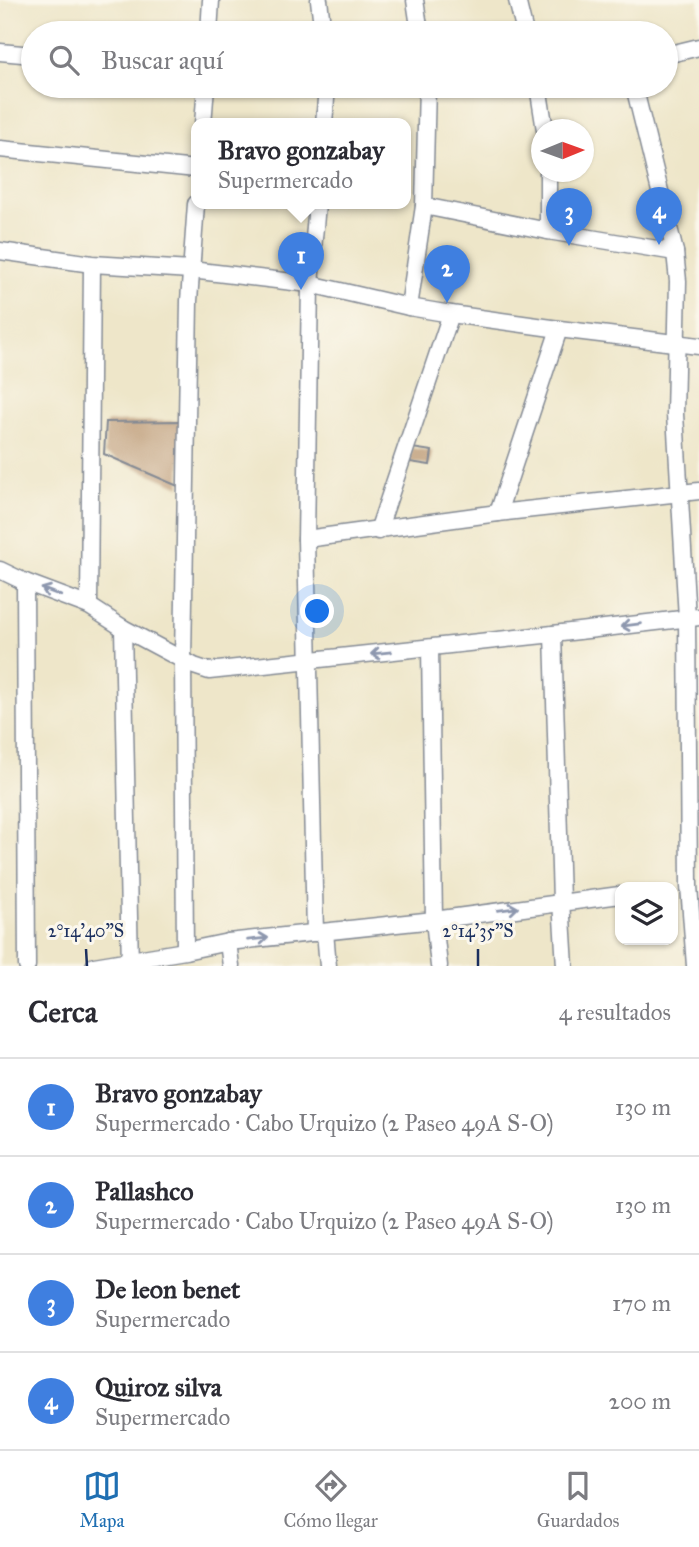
<!DOCTYPE html>
<html lang="es">
<head>
<meta charset="utf-8">
<style>
  body { margin:0; font-family:"IM FELL Great Primer",serif; background:#f7f7f7; color:#2b2b33 }
  .controls { position:absolute; right:21px; bottom:21px; display:grid; overflow:hidden; border-radius:14px; box-shadow:0 2px 5px #0004 }
  .controls button { width:63px; height:63px; display:grid; place-items:center; padding:0; border:0; border-bottom:2px solid #e1e1e2; background:#fff; color:#2b2b33; font:35px sans-serif }
  .compass { position:absolute; left:531px; top:119px; width:63px; height:63px; border-radius:50%; background:#fff; box-shadow:0 2px 5px #0004; rotate:89deg }
  .you { position:absolute; left:318px; top:612px; width:24px; height:24px; margin:-18px; border:5px solid #fff; border-radius:50%; background:#1a73e8; box-shadow:0 0 0 10px #1a73e833 }
  .badge { display:grid; place-items:center; width:46px; height:46px; border-radius:50%; background:#1f6fb2; color:#fff; font-size:23px; font-weight:700 }
  .pin { position:absolute; translate:-50% -58px; filter:drop-shadow(0 2px 4px #0008) }
  .pin::after { content:''; position:absolute; top:37px; width:24px; height:21px; background:inherit; clip-path:polygon(0 0,100% 0,50% 100%) }
  .popup { position:absolute; left:191px; top:118px; width:220px; height:91px; box-sizing:border-box; display:grid; place-content:center; border-radius:14px; background:#fff; filter:drop-shadow(0 2px 5px #0005); font-size:23px; white-space:nowrap; color:#7c7c81 }
  .popup b { font-size:26px; color:#2b2b33 }
  .popup::after { content:''; position:absolute; left:50%; top:100%; margin-left:-14px; border:14px solid transparent; border-top-color:#fff }
  .list { margin:0; padding:0; list-style:none }
  h2 { display:flex; justify-content:space-between; align-items:center; height:91px; margin:0; padding:0 28px; font-size:30px }
  h2 small { font-size:23px; font-weight:400; color:#7c7c81 }
  .list li { display:grid; grid-template-columns:46px 1fr auto; gap:21px; align-items:center; box-sizing:border-box; height:98px; padding:0 28px; border-top:2px solid #e1e1e2 }
  .list b { display:block; font-size:26px; white-space:nowrap }
  .list p { margin:0; font-size:23px; white-space:nowrap; color:#7c7c81 }
  .list em { font-size:23px; font-style:normal; color:#7c7c81 }
  .icon { flex:none; width:38px; height:38px; fill:none; stroke:currentColor; stroke-width:2; stroke-linecap:round; stroke-linejoin:round }
  .map { position:relative; flex:none; width:699px; height:966px; overflow:hidden }
  .search { position:absolute; background:#fff; box-shadow:0 2px 5px #0004; left:21px; right:21px; top:21px; height:77px; display:flex; align-items:center; gap:18px; box-sizing:border-box; padding:0 24px; border-radius:38px; color:#7c7c81; font-size:26px }
  .sheet { height:483px; background:#fff }
  nav { display:flex; justify-content:space-around; align-items:center; box-sizing:border-box; height:98px; border-top:2px solid #e1e1e2; background:#fff; font-size:19px; color:#7c7c81 }
  nav a { display:grid; justify-items:center; gap:4px }
  nav .on { color:#1f6fb2 }
  .map>svg:first-child { display:block }
  .building { fill:#c09f7b }
  .lines { fill:none; stroke-linecap:round; stroke-linejoin:round }
  .street-casing { stroke:#848a94; stroke-width:19 }
  .street { stroke:#fff; stroke-width:16 }
  .oneway { stroke:#8d97ae }
  .ticks { fill:none; stroke:#1b2f5e; stroke-width:2.5 }
  .ticks-label { font-size:18px; text-anchor:middle; fill:#1b2f5e; stroke:#fbf7ec; stroke-width:6; stroke-linejoin:round; paint-order:stroke }
</style>
</head>
<body>
<div class="map">
<svg width="699" height="966" viewBox="0 0 699 966">
  <rect width="100%" height="100%" fill="#fbf7ec"/>
  <filter id="ink" filterUnits="userSpaceOnUse"><feTurbulence type="fractalNoise" baseFrequency=".0143" numOctaves="2"/><feDisplacementMap in="SourceGraphic" scale="14" xChannelSelector="R" yChannelSelector="G"/><feConvolveMatrix kernelMatrix="1 2 1 2 8 2 1 2 1" color-interpolation-filters="sRGB"/></filter>
  <filter id="wash" filterUnits="userSpaceOnUse"><feTurbulence type="fractalNoise" baseFrequency=".00686" numOctaves="4" result="noise"/><feDisplacementMap in="SourceGraphic" scale="28" xChannelSelector="R" yChannelSelector="G"/><feGaussianBlur stdDeviation="1.57" result="paint"/><feColorMatrix in="noise" values="0 0 0 0 0 0 0 0 0 0 0 0 0 0 0 0 0 1.4 0 .05"/><feComposite in="paint" operator="in"/></filter>
  <g filter="url(#wash)">
    <rect width="100%" height="100%" fill="#eee6c9"/>
    <g id="blocks">
      <g class="building">
        <polygon points="182,421 180,487 104,454 106,422"/>
        <polygon points="412,448 432,451 430,465 410,462"/>
      </g>
    </g>
  </g>
  <g filter="url(#ink)">
    <use href="#blocks" fill-opacity="0" stroke="#848a94" stroke-width="2"/>
    <g class="lines">
      <g class="street-casing">
        <g id="street">
          <polyline points="319,0 323,33"/>
          <polyline points="415,0 420,33"/>
          <polyline points="517,0 525,33"/>
          <polyline points="209,33 211,0"/>
          <polyline points="0,52 33,55"/>
          <polyline points="666,55 699,47"/>
          <polyline points="538,86 545,130"/>
          <polyline points="634,86 675,252 678,281 675,414 687,618 689,886 695,966"/>
          <polyline points="203,124 206,86"/>
          <polyline points="324,124 327,86"/>
          <polyline points="0,149 196,169"/>
          <polyline points="548,172 548,231"/>
          <polyline points="424,206 548,231 675,252"/>
          <polyline points="0,251 92,264 191,270 310,284 409,307 451,314 559,329 699,346"/>
          <polyline points="409,307 424,206 427,86"/>
          <polyline points="498,513 559,329"/>
          <polyline points="378,531 451,314"/>
          <polyline points="306,539 498,513 699,491"/>
          <polyline points="0,570 25,582 89,606 123,628 194,666 209,671 553,634 699,617"/>
          <polyline points="25,582 27,966"/>
          <polyline points="89,606 92,264"/>
          <polyline points="123,628 130,966"/>
          <polyline points="553,634 561,901 565,966"/>
          <polyline points="430,648 434,920 439,966"/>
          <polyline points="325,932 328,966"/>
          <polyline points="315,933 306,539 310,284 317,204"/>
          <polyline points="228,942 231,966"/>
          <polyline points="185,951 183,659 189,301 196,204"/>
          <polyline points="94,966 185,951 228,942 434,920 620,895"/>
        </g>
      </g>
      <use href="#street" class="street"/>
    </g>
    <defs><path id="oneway-shaft" d="M-6 0H5M1.5-3L5.5 0L1.5 3" fill="none" stroke-width="1.6" stroke-linecap="round" stroke-linejoin="round" transform="scale(1.75)"/></defs>
    <g class="oneway">
      <use href="#oneway-shaft" transform="translate(51 592) rotate(-159)"/>
      <use href="#oneway-shaft" transform="translate(631 625) rotate(173)"/>
      <use href="#oneway-shaft" transform="translate(381 653) rotate(174)"/>
      <use href="#oneway-shaft" transform="translate(508 909) rotate(-8)"/>
      <use href="#oneway-shaft" transform="translate(258 939) rotate(-6)"/>
    </g>
  </g>
  <path class="ticks" d="M 86,949 L 87,966M 478,949 L 478,966"/>
  <g class="ticks-label">
    <text x="86" y="937">2°14'40"S</text>
    <text x="478" y="937">2°14'35"S</text>
  </g>
</svg>
<div class="controls">
<button><svg class="icon" aria-label="layers" viewBox="0 0 24 24"><path d="M12 4l9 5-9 5-9-5zM3 14l9 5 9-5"/></svg></button>
</div>
<svg class="compass" viewBox="-18 -18 36 36"><path d="M0-13l5 13h-10z" fill="#e53935"/><path d="M0 13l5-13h-10z" fill="#7c7c81"/></svg>
<div class="you"></div>
<div class="pin badge" style="left:301px;top:290px;background:#3f7fe0">1</div>
<div class="popup"><b>Bravo gonzabay</b>Supermercado</div>
<div class="pin badge" style="left:447px;top:303px;background:#3f7fe0">2</div>
<div class="pin badge" style="left:569px;top:246px;background:#3f7fe0">3</div>
<div class="pin badge" style="left:659px;top:245px;background:#3f7fe0">4</div>
<div class="search"><svg class="icon" aria-label="search" viewBox="0 0 24 24"><circle cx="10" cy="10" r="6"/><path d="M15 15l6 6"/></svg>Buscar aquí</div>
</div>
<section class="sheet">
<h2>Cerca<small>4 resultados</small></h2>
<ul class="list">
<li><span class="badge" style="background:#3f7fe0">1</span><div><b>Bravo gonzabay</b><p>Supermercado · Cabo Urquizo (2 Paseo 49A S-O)</p></div><em>130 m</em></li>
<li><span class="badge" style="background:#3f7fe0">2</span><div><b>Pallashco</b><p>Supermercado · Cabo Urquizo (2 Paseo 49A S-O)</p></div><em>130 m</em></li>
<li><span class="badge" style="background:#3f7fe0">3</span><div><b>De leon benet</b><p>Supermercado</p></div><em>170 m</em></li>
<li><span class="badge" style="background:#3f7fe0">4</span><div><b>Quiroz silva</b><p>Supermercado</p></div><em>200 m</em></li>
</ul>
</section>
<nav>
<a class="on"><svg class="icon" aria-label="map" viewBox="0 0 24 24"><path d="M3 6l6-2 6 2 6-2v14l-6 2-6-2-6 2zM9 4v14M15 6v14"/></svg>Mapa</a>
<a><svg class="icon" aria-label="directions" viewBox="0 0 24 24"><path d="M12 3l9 9-9 9-9-9zM9 14v-3h6M13 9l2 2-2 2"/></svg>Cómo llegar</a>
<a><svg class="icon" aria-label="saved" viewBox="0 0 24 24"><path d="M7 4h10v16l-5-4-5 4z"/></svg>Guardados</a>
</nav>
</body>
</html>
